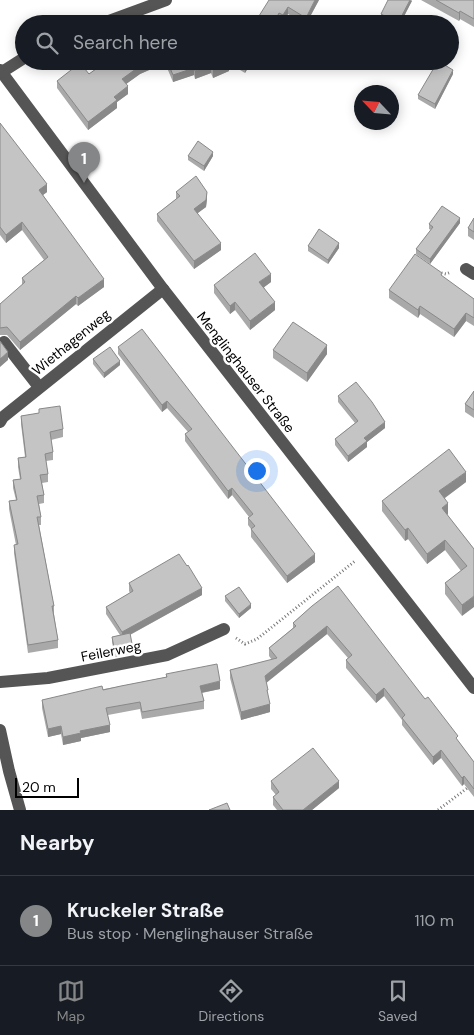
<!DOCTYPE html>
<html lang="en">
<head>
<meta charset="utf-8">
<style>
  body { margin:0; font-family:"DM Sans",sans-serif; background:#242831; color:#f1f3f6 }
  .compass { position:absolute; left:354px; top:85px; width:45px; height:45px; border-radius:50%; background:#171b24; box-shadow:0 2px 12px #0003; rotate:296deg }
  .scale { position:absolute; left:15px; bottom:12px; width:64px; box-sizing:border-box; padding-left:5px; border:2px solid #000; border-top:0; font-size:14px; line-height:18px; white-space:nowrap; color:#000; -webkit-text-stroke:4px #fff; paint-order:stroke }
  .you { position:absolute; left:256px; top:470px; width:18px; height:18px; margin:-12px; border:4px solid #fff; border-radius:50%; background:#1a73e8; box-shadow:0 0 0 8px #1a73e833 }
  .badge { display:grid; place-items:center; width:32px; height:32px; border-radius:50%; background:#858687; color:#fff; font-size:16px; font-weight:700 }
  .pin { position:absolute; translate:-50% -41px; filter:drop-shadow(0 1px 2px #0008) }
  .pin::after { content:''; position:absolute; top:26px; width:18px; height:15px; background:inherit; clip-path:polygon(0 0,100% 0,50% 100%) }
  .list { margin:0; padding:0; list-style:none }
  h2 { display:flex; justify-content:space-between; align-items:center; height:65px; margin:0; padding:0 20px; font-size:21px }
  h2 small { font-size:16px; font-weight:400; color:#9ea1a6 }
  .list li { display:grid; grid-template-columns:32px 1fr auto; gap:15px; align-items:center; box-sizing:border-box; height:90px; padding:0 20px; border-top:1px solid #363941 }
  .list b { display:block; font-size:19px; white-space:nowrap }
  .list p { margin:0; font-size:16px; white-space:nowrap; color:#9ea1a6 }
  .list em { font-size:16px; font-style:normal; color:#9ea1a6 }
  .icon { flex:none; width:28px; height:28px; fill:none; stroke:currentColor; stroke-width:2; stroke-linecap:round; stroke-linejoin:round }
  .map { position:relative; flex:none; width:474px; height:810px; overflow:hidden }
  .search { position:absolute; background:#171b24; box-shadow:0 2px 12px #0003; left:15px; right:15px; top:15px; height:55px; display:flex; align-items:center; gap:12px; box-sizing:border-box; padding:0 18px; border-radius:28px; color:#9ea1a6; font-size:19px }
  .sheet { height:155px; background:#171b24 }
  nav { display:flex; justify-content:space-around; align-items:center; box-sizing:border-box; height:70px; border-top:1px solid #363941; background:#171b24; font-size:14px; color:#9ea1a6 }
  nav a { display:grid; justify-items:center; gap:2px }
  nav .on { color:#858687 }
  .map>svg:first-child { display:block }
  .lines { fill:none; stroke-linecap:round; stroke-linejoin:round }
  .path { stroke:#777; stroke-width:3; stroke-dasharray:1 2.5; stroke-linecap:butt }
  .minor { stroke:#555; stroke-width:12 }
  .wall { fill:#a9a9a9 }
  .shaded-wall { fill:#898989 }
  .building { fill:#c4c4c4; stroke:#898989 }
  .labels { text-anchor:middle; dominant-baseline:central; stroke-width:5; stroke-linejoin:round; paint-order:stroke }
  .street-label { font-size:14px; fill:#000; stroke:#fff }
</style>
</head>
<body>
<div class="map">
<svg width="474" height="810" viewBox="0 0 474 810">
  <rect width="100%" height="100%" fill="#fff"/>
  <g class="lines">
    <g class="path">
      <polyline points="438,272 446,274 451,272"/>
      <polyline points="236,638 245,644 257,639 355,561"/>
      <polyline points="438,810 474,783"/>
    </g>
    <g class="minor">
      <polyline points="101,24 166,0"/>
      <polyline points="0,70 163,289 474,688"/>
      <polyline points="2,72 24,58"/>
      <polyline points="466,269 474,274"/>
      <polyline points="4,342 39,387"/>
      <polyline points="0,422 3,417 163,289"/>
      <polyline points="0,682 48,678 167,655 224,629"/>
      <polyline points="0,730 9,771 20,810"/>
    </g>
  </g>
  <g class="wall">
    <polygon points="269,0 319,0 306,24 305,24 288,14 283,22 279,20"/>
    <polygon points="412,0 400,24 392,24 381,18 381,14"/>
    <polygon points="421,0 474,0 474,27 460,19 459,21"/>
    <polygon points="107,61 228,61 229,71 213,78 211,73 195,79 194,75 173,82 165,63 140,74 126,84 128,94 117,102 117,108 88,130 57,88 57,81 89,74"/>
    <polygon points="232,61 252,61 245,73 232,65"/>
    <polygon points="453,74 435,109 418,99 418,95"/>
    <polygon points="0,123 47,192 43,195 104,287 78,306 76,304 20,350 7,335 0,335 0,304 22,285 22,278 44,260 22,230 6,243 0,235"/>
    <polygon points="188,156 213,156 204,171 188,160"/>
    <polygon points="176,192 207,199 206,207 197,213 221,250 194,269 157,221 157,214 176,199"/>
    <polygon points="474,218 474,240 468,236 468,228"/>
    <polygon points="460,223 430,264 416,254 416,249 431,230 429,229 429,224"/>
    <polygon points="308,246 339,248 328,264 308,251"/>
    <polygon points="442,277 474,299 474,326 466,321 454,337 420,314 418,318 389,298 389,290"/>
    <polygon points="271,282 264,287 275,310 250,330 235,310 230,314 214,293 214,285"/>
    <polygon points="118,347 315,562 287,583 251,537 251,529 248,525 248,518 249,517 232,495 228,499 185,441 185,434 188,432 167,408 162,412 118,354"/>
    <polygon points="273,350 327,354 307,382 273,358"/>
    <polygon points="93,359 120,365 104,378 93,364"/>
    <polygon points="474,391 474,418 465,412 465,404"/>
    <polygon points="338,396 385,428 367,442 367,447 348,462 335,445 335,439 355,423 338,402"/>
    <polygon points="39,409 63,429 63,437 51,440 53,452 53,460 46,461 48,474 48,482 42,483 44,495 44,503 39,504 41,517 41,525 39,525 54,606 54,614 58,640 58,648 28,653 14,553 14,545 16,545 9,509 9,501 16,500 13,488 13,480 20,479 18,467 18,458 25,457 21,424 21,416 39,413"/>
    <polygon points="466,482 445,498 448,514 447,515 474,549 462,616 445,594 445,583 461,571 445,550 427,564 408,539 405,541 382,511 382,501"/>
    <polygon points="129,583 202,595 130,635 133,649 133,653 115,657 112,642 112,637 120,635 106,614 106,607 130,593 129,591"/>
    <polygon points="225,596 251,608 239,618 225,601"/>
    <polygon points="312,606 458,741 474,762 474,797 464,784 462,786 441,758 433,765 402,725 402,720 384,696 376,703 346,668 346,660 348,658 327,634 266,682 270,712 241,720 230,678 230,670 272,660 269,656 269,648 293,628 293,623"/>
    <polygon points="166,674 220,689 202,693 204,701 204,709 142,719 140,709 108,715 110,732 81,738 81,741 63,745 61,734 48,737 42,708 42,700 121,686 166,677"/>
    <polygon points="271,781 339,788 312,810 277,810 273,805 273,797 276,795 271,789"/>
  </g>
  <g class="shaded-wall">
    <polygon points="315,0 319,0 306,24 306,18"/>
    <polygon points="410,0 412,1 400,24 398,24"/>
    <polygon points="288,7 288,14 283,22 283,15"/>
    <polygon points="460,11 460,19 459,21 459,13"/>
    <polygon points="279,13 279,20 277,24 273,24"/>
    <polygon points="151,61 165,61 165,63 140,74 122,87 122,79 140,66"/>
    <polygon points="248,61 252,61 245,73 245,66"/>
    <polygon points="229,64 229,71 213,78 213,70"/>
    <polygon points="211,65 211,73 195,79 195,71"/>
    <polygon points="194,68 194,75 173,82 173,75"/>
    <polygon points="453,70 453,74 435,109 435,104"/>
    <polygon points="128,86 128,94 117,102 117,108 88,130 88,122 114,97"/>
    <polygon points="213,152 213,156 204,171 204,166"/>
    <polygon points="47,184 47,192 39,198 39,190"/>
    <polygon points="207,192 207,199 206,207 194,216 194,209"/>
    <polygon points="460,218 460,223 430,264 430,259"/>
    <polygon points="22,222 22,230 6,243 6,235"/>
    <polygon points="221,243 221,250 194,269 194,261"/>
    <polygon points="339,243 339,248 328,264 328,260"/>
    <polygon points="271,274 271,282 259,291 259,282"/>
    <polygon points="104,279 104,287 78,306 78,298"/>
    <polygon points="76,296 76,304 20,350 20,342"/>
    <polygon points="235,302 235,310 230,314 230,306"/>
    <polygon points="275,302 275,310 250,330 250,321"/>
    <polygon points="420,306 420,314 418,318 418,310"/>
    <polygon points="466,313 466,321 454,337 454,329"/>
    <polygon points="327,345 327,354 307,382 307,373"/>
    <polygon points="8,352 8,360 0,367 0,371 0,359"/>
    <polygon points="120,361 120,365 104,378 104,373"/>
    <polygon points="167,401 167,408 162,412 162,405"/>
    <polygon points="385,422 385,428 367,442 367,447 348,462 348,456 364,438"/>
    <polygon points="466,472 466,482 439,502 439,491"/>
    <polygon points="232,488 232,495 228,499 228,491"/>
    <polygon points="448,503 448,514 442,519 442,508"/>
    <polygon points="408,528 408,539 405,541 405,530"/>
    <polygon points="445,540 445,550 427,564 427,554"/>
    <polygon points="315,554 315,562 287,583 287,576"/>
    <polygon points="202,588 202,595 122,639 122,632"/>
    <polygon points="474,596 474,607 462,616 462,605"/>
    <polygon points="251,604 251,608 239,618 239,614"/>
    <polygon points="327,626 327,634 265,684 265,676"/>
    <polygon points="220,681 220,689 200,693 200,686"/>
    <polygon points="384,688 384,696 376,703 376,695"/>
    <polygon points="270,704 270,712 241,720 241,712"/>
    <polygon points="110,725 110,732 81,738 81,741 63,745 63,737 80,731"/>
    <polygon points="61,726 61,734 48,737 48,729"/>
    <polygon points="441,750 441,758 433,765 433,757"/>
    <polygon points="464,776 464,784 462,786 462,778"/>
    <polygon points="339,781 339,788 312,810 303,810"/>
  </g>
  <g class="building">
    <polygon points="269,0 315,0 306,18 288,7 283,15 279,13 273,24 254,24"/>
    <polygon points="388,0 410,0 398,23 381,14"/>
    <polygon points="436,0 474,0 474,19 460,11 459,13"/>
    <polygon points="210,19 212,24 199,24"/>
    <polygon points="107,61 151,61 140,66 122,79 128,86 114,97 117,100 88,122 57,81 80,63 89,74"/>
    <polygon points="167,61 228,61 229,64 213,70 211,65 195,71 194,68 173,75"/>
    <polygon points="237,61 248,61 245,66"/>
    <polygon points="438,61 453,70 435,104 418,95"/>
    <polygon points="0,123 47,184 39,190 104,279 78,298 76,296 20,342 7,327 0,328 0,304 25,282 22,278 48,257 22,222 6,235 0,227"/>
    <polygon points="198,141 213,152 204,166 188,156"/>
    <polygon points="196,176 207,192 206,200 194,209 221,243 194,261 157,214 180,196 176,192"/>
    <polygon points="442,206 460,218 430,259 416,249 433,227 429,224"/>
    <polygon points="474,218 474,232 468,228"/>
    <polygon points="319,229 339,243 328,260 308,246"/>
    <polygon points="255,253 271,274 259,282 275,302 250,321 235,302 230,306 214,285"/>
    <polygon points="415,254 442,273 441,275 474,299 474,318 466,313 454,329 420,306 418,310 389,290"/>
    <polygon points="293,322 327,345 307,373 273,350"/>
    <polygon points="142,329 315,554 287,576 251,529 255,526 248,518 253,514 232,488 228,491 185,434 192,429 167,401 162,405 118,347"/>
    <polygon points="0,341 8,352 0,359"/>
    <polygon points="110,347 120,361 104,373 93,359"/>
    <polygon points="356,382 372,402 385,422 364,438 367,441 348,456 335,439 358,421 338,396"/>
    <polygon points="474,391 474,410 465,404"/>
    <polygon points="60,406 63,429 50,432 53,452 45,454 48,474 40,475 44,495 37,496 41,517 37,517 54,606 52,606 58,640 28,645 14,545 18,544 9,501 17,500 13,480 21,479 18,458 26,457 21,416 39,413 39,409"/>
    <polygon points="449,449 466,472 439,491 448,503 442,508 474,549 474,596 462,605 445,583 467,566 445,540 427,554 408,528 405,530 382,501"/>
    <polygon points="179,554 187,566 188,565 202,588 122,632 106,607 133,591 129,583"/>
    <polygon points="338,586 425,699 428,697 458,736 456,738 474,762 474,789 464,776 462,778 441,750 433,757 402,718 405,715 384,688 376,695 346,660 352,655 327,626 265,676 268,690 267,690 270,704 241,712 230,670 277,658 269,648 296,626 293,623 312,606"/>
    <polygon points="239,587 251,604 239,614 225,596"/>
    <polygon points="130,633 133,649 115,652 112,637"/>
    <polygon points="217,664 220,681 200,686 204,701 142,712 140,702 106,708 110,725 80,731 81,733 63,737 61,726 48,729 42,700 102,686 103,690 121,686 167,677 166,674"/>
    <polygon points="313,748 339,781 303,810 283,810 273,797 279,792 271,781"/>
    <polygon points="227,803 230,810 209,810"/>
  </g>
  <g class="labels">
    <g class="street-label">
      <text transform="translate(71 342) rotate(-39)">Wiethagenweg</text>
      <text transform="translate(246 372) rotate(52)">Menglinghauser Straße</text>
      <text transform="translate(111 651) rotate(-11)">Feilerweg</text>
    </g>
  </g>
</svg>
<svg class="compass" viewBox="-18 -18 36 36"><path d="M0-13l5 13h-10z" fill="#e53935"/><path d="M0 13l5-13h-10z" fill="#9ea1a6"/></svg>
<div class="scale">20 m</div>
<div class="you"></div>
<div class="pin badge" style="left:84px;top:183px">1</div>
<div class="search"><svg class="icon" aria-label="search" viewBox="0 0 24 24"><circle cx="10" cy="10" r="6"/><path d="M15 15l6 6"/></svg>Search here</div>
</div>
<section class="sheet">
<h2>Nearby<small></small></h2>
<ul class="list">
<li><span class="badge">1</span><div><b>Kruckeler Straße</b><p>Bus stop · Menglinghauser Straße</p></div><em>110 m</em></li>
</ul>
</section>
<nav>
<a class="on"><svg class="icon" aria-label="map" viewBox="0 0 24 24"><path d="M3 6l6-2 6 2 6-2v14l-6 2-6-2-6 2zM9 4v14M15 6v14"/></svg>Map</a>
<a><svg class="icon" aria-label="directions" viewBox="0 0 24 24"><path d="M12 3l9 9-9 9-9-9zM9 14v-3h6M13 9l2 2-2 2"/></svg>Directions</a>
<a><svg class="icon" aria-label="saved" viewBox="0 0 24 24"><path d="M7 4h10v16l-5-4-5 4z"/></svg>Saved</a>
</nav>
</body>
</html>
